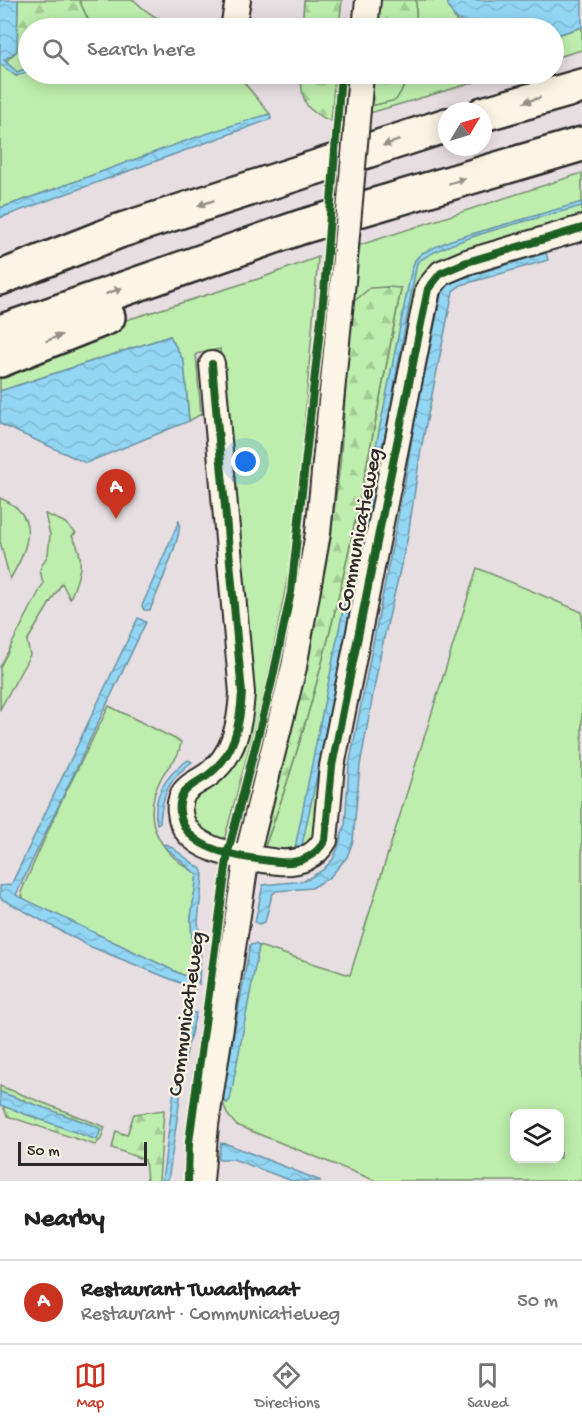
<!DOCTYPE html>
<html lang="en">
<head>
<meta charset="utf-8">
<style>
  body { margin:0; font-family:"Gochi Hand",sans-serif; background:#f6f6f6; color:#222 }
  .controls { position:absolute; right:18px; bottom:18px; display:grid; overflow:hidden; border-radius:12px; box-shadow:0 3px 15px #0003 }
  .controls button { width:54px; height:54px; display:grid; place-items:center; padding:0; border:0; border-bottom:2px solid #e0e0e0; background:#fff; color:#222; font:30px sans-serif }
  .compass { position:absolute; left:438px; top:102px; width:54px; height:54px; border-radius:50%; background:#fff; box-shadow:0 3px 15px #0003; rotate:52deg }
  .scale { position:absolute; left:18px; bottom:15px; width:129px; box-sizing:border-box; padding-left:6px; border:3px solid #2b2b2b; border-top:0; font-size:16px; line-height:21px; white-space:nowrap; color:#2b2b2b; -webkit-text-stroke:4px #fcf5e5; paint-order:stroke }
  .you { position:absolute; left:246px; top:462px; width:21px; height:21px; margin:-15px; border:4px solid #fff; border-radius:50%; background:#1a73e8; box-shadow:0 0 0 9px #1a73e833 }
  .badge { display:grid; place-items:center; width:39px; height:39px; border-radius:50%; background:#c8321e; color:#fff; font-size:20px; font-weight:700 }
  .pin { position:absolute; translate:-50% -50px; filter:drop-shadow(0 2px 3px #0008) }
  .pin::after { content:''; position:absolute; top:32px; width:21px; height:18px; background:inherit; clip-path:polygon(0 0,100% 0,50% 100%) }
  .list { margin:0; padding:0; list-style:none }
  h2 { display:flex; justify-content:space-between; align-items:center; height:78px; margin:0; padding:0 24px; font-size:26px }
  h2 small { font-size:20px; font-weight:400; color:#767676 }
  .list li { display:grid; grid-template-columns:39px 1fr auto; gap:18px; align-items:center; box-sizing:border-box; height:84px; padding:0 24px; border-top:2px solid #e0e0e0 }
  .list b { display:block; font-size:22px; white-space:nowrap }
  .list p { margin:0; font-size:20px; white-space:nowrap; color:#767676 }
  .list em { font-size:20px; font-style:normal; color:#767676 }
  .icon { flex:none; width:33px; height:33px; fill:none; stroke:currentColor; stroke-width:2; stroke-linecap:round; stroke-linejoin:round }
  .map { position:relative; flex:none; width:582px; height:1181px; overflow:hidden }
  .search { position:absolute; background:#fff; box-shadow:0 3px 15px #0003; left:18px; right:18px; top:18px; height:66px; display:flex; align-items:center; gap:15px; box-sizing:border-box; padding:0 21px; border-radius:33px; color:#767676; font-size:22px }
  .sheet { height:162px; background:#fff }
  nav { display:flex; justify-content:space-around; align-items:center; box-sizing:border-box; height:84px; border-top:2px solid #e0e0e0; background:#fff; font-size:16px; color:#767676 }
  nav a { display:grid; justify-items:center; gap:3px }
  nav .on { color:#c8321e }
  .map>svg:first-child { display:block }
  .green { fill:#beeead; stroke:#748c6c; stroke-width:1.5; fill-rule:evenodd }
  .forest { fill:url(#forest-firs); stroke:#748c6c; stroke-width:1.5 }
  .water { fill:url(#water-waves); stroke:#6992a4; stroke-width:1.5 }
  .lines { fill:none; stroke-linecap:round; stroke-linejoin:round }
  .minor-casing { stroke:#2b2b2b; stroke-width:28 }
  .highway-casing { stroke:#2b2b2b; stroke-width:38 }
  .minor { stroke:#fcf5e5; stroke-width:24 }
  .highway { stroke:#fcf5e5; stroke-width:33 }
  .minor-bridge-casing { stroke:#2b2b2b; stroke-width:28; stroke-linecap:butt }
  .minor-bridge { stroke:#fcf5e5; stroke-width:24 }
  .cycleway-casing { stroke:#fcf5e5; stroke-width:11 }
  .cycleway { stroke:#1b5e20; stroke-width:8 }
  .oneway { fill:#949088 }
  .labels { text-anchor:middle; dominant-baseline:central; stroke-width:4.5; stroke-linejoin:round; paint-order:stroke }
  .street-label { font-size:22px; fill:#2b2b2b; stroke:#fcf5e5 }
</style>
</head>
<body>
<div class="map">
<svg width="582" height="1181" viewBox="0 0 582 1181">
  <defs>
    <pattern id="forest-firs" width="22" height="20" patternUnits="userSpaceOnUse" patternTransform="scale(1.5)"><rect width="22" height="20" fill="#beeead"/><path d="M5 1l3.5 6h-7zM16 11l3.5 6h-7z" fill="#a3cc95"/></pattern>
    <pattern id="water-waves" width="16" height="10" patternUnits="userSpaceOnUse" patternTransform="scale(1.5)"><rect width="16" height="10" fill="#92d6f4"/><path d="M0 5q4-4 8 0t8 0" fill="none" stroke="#7eb8d1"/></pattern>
  </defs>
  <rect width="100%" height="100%" fill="#e7dee2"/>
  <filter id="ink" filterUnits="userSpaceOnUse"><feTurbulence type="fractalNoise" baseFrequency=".0167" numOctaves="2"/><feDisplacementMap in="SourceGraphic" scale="12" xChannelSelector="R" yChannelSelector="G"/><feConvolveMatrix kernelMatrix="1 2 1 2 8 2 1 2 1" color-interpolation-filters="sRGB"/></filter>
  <g filter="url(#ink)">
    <g class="green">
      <path d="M 79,0 L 134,0 C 152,18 166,24 191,28 L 92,28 Z"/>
      <polygon points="416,0 447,0 456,21 472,28 416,28"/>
      <polygon points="582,27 582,50 554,58 554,36"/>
      <path d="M 0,64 L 16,76 L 28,72 L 237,74 L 270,114 C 178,141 91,178 0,208 Z"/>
      <polygon points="411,74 502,74 370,113 371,106 396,99"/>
      <path d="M 582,173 L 582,220 L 437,269 L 416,286 L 319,769 C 319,798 324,828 303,849 L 264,849 C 331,668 365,478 401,289 L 387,287 L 352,303 L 360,245 Z"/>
      <polygon points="318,257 298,502 289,570 267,682 225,837 222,842 205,840 186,806 220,773 244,641 220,349 196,354 201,414 189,421 184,362 170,336 0,391 0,369 104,327 261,278"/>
      <path d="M 0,498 C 42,515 28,549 10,579 L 0,542 Z"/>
      <path d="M 45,514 L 64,522 L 76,533 L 72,536 C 87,559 79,576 70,599 L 62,583 L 27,641 L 30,655 L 0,709 L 0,667 L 43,584 L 40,569 L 48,554 L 50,535 Z"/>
      <path d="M 477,568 L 582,612 L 582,1181 L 376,1181 L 236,1125 L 227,1114 L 222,1100 L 227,1103 L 259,946 L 350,975 ZM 514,1114 L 560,1114 L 560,1158 L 514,1158 Z"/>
      <path d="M 109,706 L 181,742 C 178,763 169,762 161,778 C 145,810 151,838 178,861 C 184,866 191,869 197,875 L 191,918 L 193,969 L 189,978 L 24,900 L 21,892 L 60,804 Z"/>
    </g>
    <g class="forest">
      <polygon points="18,0 79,0 92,28 28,28 28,68 17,72 4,63 17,51"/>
      <polygon points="304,0 342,0 339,28 302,28"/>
      <polygon points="378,0 416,0 416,28 376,28"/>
      <path d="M 300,74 L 335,74 L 331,121 C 302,109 304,103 300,74 Z"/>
      <polygon points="373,74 411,74 396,100 371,106"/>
      <path d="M 387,287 L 401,288 C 365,477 331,668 264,849 L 261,848 L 330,543 L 340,465 L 352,303 L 370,288 Z"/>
      <polygon points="0,1086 105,1127 101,1139 95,1145 7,1116 3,1106 97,1139 95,1126 0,1092"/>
      <polygon points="164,1110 159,1181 147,1181 145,1160 112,1148 116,1131 127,1135 134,1114"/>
    </g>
    <g class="water">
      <polygon points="0,0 18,0 17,51 4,60 17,72 28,68 28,72 16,76 0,64"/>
      <path d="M 447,0 L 582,0 L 582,27 L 554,36 L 554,28 C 523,28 452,41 447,0 Z"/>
      <path d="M 270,114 L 271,119 L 0,218 L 0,208 C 91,178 178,140 270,114 Z"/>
      <path d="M 582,202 L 582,206 C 544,217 444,239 417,263 L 354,604 L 301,850 L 295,848 L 411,272 L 415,260 L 422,253 L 451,240 Z"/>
      <polygon points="546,253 548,260 461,285 453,291 421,449 408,536 381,651 360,765 353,841 347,857 330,877 312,888 276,891 272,895 265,922 259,924 255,922 263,885 304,881 323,870 333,859 338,847 345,824 349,766 405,481 414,424 442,291 447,283"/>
      <polygon points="170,336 184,362 189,421 86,463 0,424 0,391"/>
      <path d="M 179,521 C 184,533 156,595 150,610 L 144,610 L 142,606 Z"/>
      <polygon points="138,618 146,622 16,895 189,978 193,969 191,918 197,875 163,845 167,844 201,869 203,875 198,921 201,947 199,984 193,976 195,989 89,946 0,898 0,886 11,885"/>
      <path d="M 188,760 L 192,762 C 169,778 162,795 160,822 L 157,824 C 151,797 166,775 188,760 Z"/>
      <polygon points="255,944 259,946 230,1100 227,1103 222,1100 250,945"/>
      <polygon points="188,1012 196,1013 187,1050 168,1181 162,1181 179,1054"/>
      <polygon points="0,1092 95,1126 101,1129 97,1140 0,1105"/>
      <polygon points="221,1143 227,1144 321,1181 292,1181 233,1159 218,1159"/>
    </g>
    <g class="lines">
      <g class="minor-casing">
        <g id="minor">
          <polyline points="233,28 238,0"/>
          <polyline points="365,28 368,0"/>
          <path d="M 212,364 L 242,693 C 240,724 235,755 208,775 C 200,781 188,785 183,794 C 180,799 179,807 180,812 C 183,853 247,858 279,862 C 298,864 316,857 325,840 L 332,766 L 428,289 L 441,273 L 467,262 L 582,228"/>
          <polyline points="201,1181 206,1125 247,856 294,667 318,533 343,281"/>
        </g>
      </g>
      <g class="highway-casing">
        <g id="highway">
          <polyline points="483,114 582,86"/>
          <polyline points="0,278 119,231 447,125"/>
          <polyline points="0,332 301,227 582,144"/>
          <polyline points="0,360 108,317"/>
        </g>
      </g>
      <use href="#minor" class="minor"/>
      <use href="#highway" class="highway"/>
      <g class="minor-bridge-casing">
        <polyline id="minor-bridge" points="343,281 361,75"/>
      </g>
      <use href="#minor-bridge" class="minor-bridge"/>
      <g class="cycleway-casing">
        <g id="cycleway">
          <path d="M 212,364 L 242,693 C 240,724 235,755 208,775 C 200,781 188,785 183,794 C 180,799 179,807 180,812 C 183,853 247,858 279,862 C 298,864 316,857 325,840 L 332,766 L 428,289 L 441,273 L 467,262 L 582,228"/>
          <polyline points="188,1181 189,1142 228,852 272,681 291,592 324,292 341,74"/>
        </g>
      </g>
      <use href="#cycleway" class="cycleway"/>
    </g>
    <defs><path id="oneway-solid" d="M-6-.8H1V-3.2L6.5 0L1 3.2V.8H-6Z" transform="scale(1.5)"/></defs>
    <g class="oneway">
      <use href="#oneway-solid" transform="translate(532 100) rotate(164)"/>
      <use href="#oneway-solid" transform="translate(391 143) rotate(162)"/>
      <use href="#oneway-solid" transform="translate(457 181) rotate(-17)"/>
      <use href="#oneway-solid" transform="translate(206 203) rotate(162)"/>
      <use href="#oneway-solid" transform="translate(114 291) rotate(-20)"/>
      <use href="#oneway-solid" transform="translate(54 338) rotate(-22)"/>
    </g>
  </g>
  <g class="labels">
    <g class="street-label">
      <text transform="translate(361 530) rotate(-79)">Communicatieweg</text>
      <text transform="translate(188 1014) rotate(-82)">Communicatieweg</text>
    </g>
  </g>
</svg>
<div class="controls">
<button><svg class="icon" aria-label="layers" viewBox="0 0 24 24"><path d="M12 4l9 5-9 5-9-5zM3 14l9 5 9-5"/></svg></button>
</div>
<svg class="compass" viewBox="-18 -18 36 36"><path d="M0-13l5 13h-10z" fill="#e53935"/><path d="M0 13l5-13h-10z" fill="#767676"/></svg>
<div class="scale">50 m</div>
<div class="you"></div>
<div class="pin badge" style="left:116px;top:519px">A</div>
<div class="search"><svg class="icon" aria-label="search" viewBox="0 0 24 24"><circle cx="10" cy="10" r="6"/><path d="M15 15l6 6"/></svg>Search here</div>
</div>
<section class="sheet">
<h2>Nearby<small></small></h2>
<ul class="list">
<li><span class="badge">A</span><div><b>Restaurant Twaalfmaat</b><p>Restaurant · Communicatieweg</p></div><em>50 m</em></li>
</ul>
</section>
<nav>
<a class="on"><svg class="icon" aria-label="map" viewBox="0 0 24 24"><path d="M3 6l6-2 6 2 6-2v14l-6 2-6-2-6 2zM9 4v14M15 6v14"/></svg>Map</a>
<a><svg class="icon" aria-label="directions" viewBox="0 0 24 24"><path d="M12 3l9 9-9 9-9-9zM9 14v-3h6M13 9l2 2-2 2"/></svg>Directions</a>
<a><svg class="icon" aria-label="saved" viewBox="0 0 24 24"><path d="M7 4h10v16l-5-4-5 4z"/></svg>Saved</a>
</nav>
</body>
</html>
